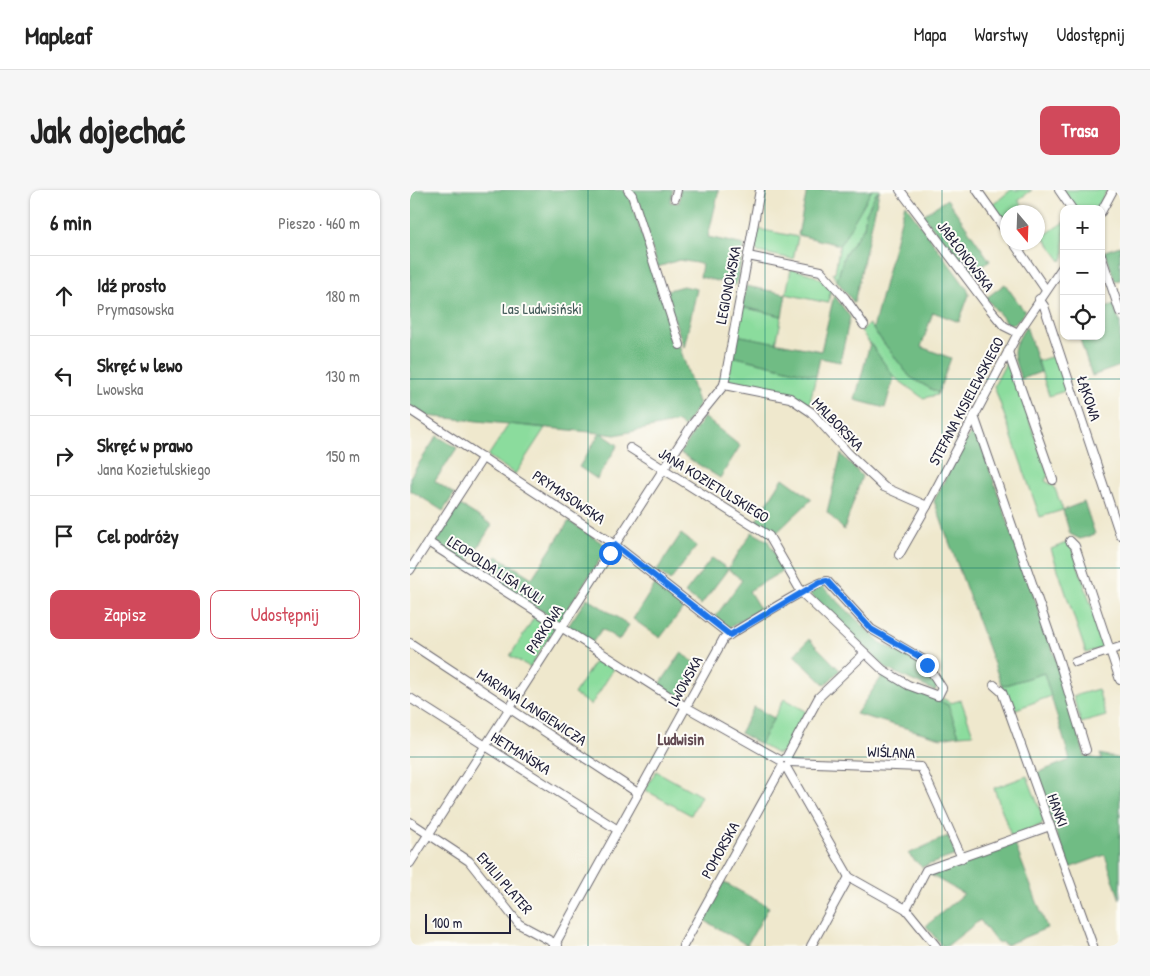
<!DOCTYPE html>
<html lang="pl">
<head>
<meta charset="utf-8">
<style>
  body { margin:0; font-family:"Patrick Hand",sans-serif; background:#f6f6f6; color:#222 }
  .controls { position:absolute; right:15px; top:15px; display:grid; overflow:hidden; border-radius:10px; box-shadow:0 1px 4px #0004 }
  .controls button { width:45px; height:45px; display:grid; place-items:center; padding:0; border:0; border-bottom:1px solid #e0e0e0; background:#fff; color:#222; font:25px sans-serif }
  .compass { position:absolute; left:590px; top:15px; width:45px; height:45px; border-radius:50%; background:#fff; box-shadow:0 1px 4px #0004; rotate:161deg }
  .scale { position:absolute; left:15px; bottom:12px; width:86px; box-sizing:border-box; padding-left:5px; border:2px solid #22223b; border-top:0; font-size:14px; line-height:18px; white-space:nowrap; color:#22223b; -webkit-text-stroke:4px #fdfcf7; paint-order:stroke }
  .stop { position:absolute; width:15px; height:15px; margin:-11px; border:4px solid #1a73e8; border-radius:50%; background:#fff }
  .stop.end { background:#1a73e8; border-color:#fff; box-shadow:0 1px 5px #0008 }
  .list { margin:0; padding:0; list-style:none }
  h2 { display:flex; justify-content:space-between; align-items:center; height:65px; margin:0; padding:0 20px; font-size:21px }
  h2 small { font-size:16px; font-weight:400; color:#767676 }
  .list li { display:grid; grid-template-columns:32px 1fr auto; gap:15px; align-items:center; box-sizing:border-box; height:80px; padding:0 20px; border-top:1px solid #e0e0e0 }
  .list b { display:block; font-size:19px; white-space:nowrap }
  .list p { margin:0; font-size:16px; white-space:nowrap; color:#767676 }
  .list em { font-size:16px; font-style:normal; color:#767676 }
  .actions { display:flex; gap:10px; padding:15px 20px }
  .actions a { flex:1; padding:11px 0; border:1px solid #d1495b; border-radius:10px; text-align:center; font-size:18px; color:#d1495b }
  .actions .main { background:#d1495b; color:#fff }
  .icon { flex:none; width:28px; height:28px; fill:none; stroke:currentColor; stroke-width:2; stroke-linecap:round; stroke-linejoin:round }
  .map { position:relative; flex:none; width:710px; height:756px; overflow:hidden; border-radius:10px }
  header { display:flex; align-items:center; gap:30px; box-sizing:border-box; height:70px; padding:0 25px; background:#fff; border-bottom:1px solid #e0e0e0 }
  header strong { font-size:24px }
  nav { display:flex; gap:28px; margin-inline-start:auto; font-size:18px }
  .intro { display:flex; align-items:center; justify-content:space-between; box-sizing:border-box; height:120px; padding:0 30px }
  h1 { margin:0; font-size:35px }
  .button { padding:12px 22px; border-radius:10px; background:#d1495b; color:#fff; font-size:18px; font-weight:700 }
  main { display:flex; gap:30px; padding:0 30px }
  aside { flex:1; background:#fff; border-radius:10px; box-shadow:0 1px 4px #0004 }
  .map>svg:first-child { display:block }
  .green { fill:#8bdc9d; stroke:#567f6c }
  .forest { fill:#70bc84; stroke:#496f60 }
  .lines { fill:none; stroke-linecap:round; stroke-linejoin:round }
  .minor-casing { stroke:#6a676e; stroke-width:10 }
  .minor { stroke:#fff; stroke-width:8 }
  .route { stroke:#1a73e8; stroke-width:6 }
  .grid { fill:none; stroke:#0f766e; stroke-width:1; stroke-opacity:0.55 }
  .labels { text-anchor:middle; dominant-baseline:central; stroke-width:4; stroke-linejoin:round; paint-order:stroke }
  .street-label { font-size:15px; fill:#22223b; stroke:#fdfcf7 }
  .park-label { font-size:15px; fill:#425a58; stroke:#fdfcf7 }
  .neighbourhood-label { font-size:16px; font-weight:bold; fill:#624a52; stroke:#fdfcf7 }
</style>
</head>
<body>
<header>
<strong>Mapleaf</strong>
<nav><a>Mapa</a><a>Warstwy</a><a>Udostępnij</a></nav>
</header>
<div class="intro"><h1>Jak dojechać</h1><a class="button">Trasa</a></div>
<main>
<aside>
<h2>6 min<small>Pieszo · 460 m</small></h2>
<ul class="list">
<li><svg class="icon" aria-label="ahead" viewBox="0 0 24 24"><path d="M12 20V5M6 11l6-6 6 6"/></svg><div><b>Idź prosto</b><p>Prymasowska</p></div><em>180 m</em></li>
<li><svg class="icon" aria-label="left" viewBox="0 0 24 24"><path d="M17 20v-9H6M10 6l-5 5 5 5"/></svg><div><b>Skręć w lewo</b><p>Lwowska</p></div><em>130 m</em></li>
<li><svg class="icon" aria-label="right" viewBox="0 0 24 24"><path d="M7 20v-9h11M14 6l5 5-5 5"/></svg><div><b>Skręć w prawo</b><p>Jana Kozietulskiego</p></div><em>150 m</em></li>
<li><svg class="icon" aria-label="arrive" viewBox="0 0 24 24"><path d="M6 21V4h12l-3 4 3 4H6"/></svg><div><b>Cel podróży</b></div></li>
</ul>
<div class="actions"><a class="main">Zapisz</a><a>Udostępnij</a></div>
</aside>
<div class="map">
<svg width="710" height="756" viewBox="0 0 710 756">
  <rect width="100%" height="100%" fill="#fdfcf7"/>
  <filter id="ink" filterUnits="userSpaceOnUse"><feTurbulence type="fractalNoise" baseFrequency=".02" numOctaves="2"/><feDisplacementMap in="SourceGraphic" scale="10" xChannelSelector="R" yChannelSelector="G"/><feConvolveMatrix kernelMatrix="1 2 1 2 8 2 1 2 1" color-interpolation-filters="sRGB"/></filter>
  <filter id="wash" filterUnits="userSpaceOnUse"><feTurbulence type="fractalNoise" baseFrequency=".0096" numOctaves="4" result="noise"/><feDisplacementMap in="SourceGraphic" scale="20" xChannelSelector="R" yChannelSelector="G"/><feGaussianBlur stdDeviation="1.12" result="paint"/><feColorMatrix in="noise" values="0 0 0 0 0 0 0 0 0 0 0 0 0 0 0 0 0 1.4 0 .05"/><feComposite in="paint" operator="in"/></filter>
  <g filter="url(#wash)">
    <rect width="100%" height="100%" fill="#efe8cd"/>
    <g class="green">
      <polygon points="462,0 470,0 456,23 454,37 434,66 427,91 422,83 425,82 430,54"/>
      <polygon points="601,0 622,0 608,10 617,22 598,22 598,39 581,16"/>
      <polygon points="653,0 697,0 687,18 666,19"/>
      <polygon points="654,32 654,67 651,71 633,46"/>
      <polygon points="348,39 388,47 383,69 348,62 344,56"/>
      <path d="M 381,79 C 399,83 409,85 421,100 L 418,113 L 376,104 Z"/>
      <polygon points="332,117 372,126 366,153 326,145"/>
      <polygon points="459,134 500,187 528,203 527,205 513,208 484,187 451,141"/>
      <polygon points="647,165 658,200 639,206 628,171"/>
      <polygon points="322,166 406,186 399,216 380,204 321,192 317,186"/>
      <polygon points="597,171 599,171 638,285 635,291 644,296 653,320 630,327 584,196"/>
      <polygon points="99,234 135,238 105,284 78,266"/>
      <polygon points="656,353 662,357 694,454 692,458 676,463 641,359"/>
      <polygon points="125,426 145,438 120,477 100,466"/>
      <polygon points="188,466 205,477 181,515 164,504"/>
      <polygon points="634,483 641,506 601,521 592,496"/>
      <polygon points="688,499 696,526 671,533 663,506"/>
      <polygon points="532,508 541,513 551,510 563,544 549,545 538,515 530,511"/>
      <polygon points="374,509 396,521 375,561 367,564 350,554"/>
      <polygon points="246,581 291,606 281,625 235,600"/>
      <polygon points="617,586 634,630 631,635 601,646 584,598"/>
    </g>
    <g class="forest">
      <polygon points="0,0 213,0 219,5 289,215 274,237 268,232 205,245 191,243 208,255 187,289 169,277 190,243 16,226 0,215"/>
      <polygon points="222,0 263,0 260,12 269,13 270,0 309,0 298,47 334,55 326,95 290,87 292,74 269,70 248,77"/>
      <polygon points="397,0 462,0 430,55 388,45"/>
      <polygon points="469,2 444,113 427,91 434,66 454,37 456,23 466,3"/>
      <polygon points="537,9 580,71 558,85 513,25"/>
      <polygon points="495,14 558,100 559,105 549,132 523,122 511,157 541,168 528,203 500,187 463,139"/>
      <polygon points="710,56 710,90 705,91 695,61"/>
      <polygon points="595,94 615,122 605,134 598,134 576,108"/>
      <polygon points="273,96 287,99 274,158 255,101"/>
      <polygon points="336,96 376,104 372,126 332,117"/>
      <polygon points="424,105 440,127 430,172 410,168 406,186 322,166 326,145 411,161"/>
      <polygon points="704,115 710,133 710,176 682,186 669,146 691,146 691,119"/>
      <path d="M 616,136 L 631,182 L 611,189 C 601,160 601,162 616,136 Z"/>
      <polygon points="460,153 484,187 475,218 445,210"/>
      <polygon points="294,227 330,256 310,288 270,263"/>
      <polygon points="560,244 568,246 647,472 675,566 692,570 690,564 710,569 710,710 695,665 659,678 624,584 660,570 634,483 592,496 524,311 554,251 555,253"/>
      <polygon points="27,246 47,258 25,291 44,304 33,321 0,300 0,287"/>
      <polygon points="431,264 452,286 434,340 417,322"/>
      <polygon points="373,288 402,309 363,346 344,334"/>
      <polygon points="674,312 685,344 670,349 660,344 653,320"/>
      <polygon points="47,313 82,335 57,374 23,351"/>
      <polygon points="159,331 198,357 149,432 74,385 87,366 122,388"/>
      <polygon points="342,342 358,351 374,380 339,401 350,419 319,438 305,427 332,390 318,379 291,415 275,403 302,368 318,379"/>
      <polygon points="271,344 287,356 260,391 247,380"/>
      <polygon points="246,393 275,416 250,448 223,429"/>
      <polygon points="411,395 471,453 488,462 496,463 510,470 528,494 525,501 477,479 399,403"/>
      <polygon points="177,408 219,435 209,450 192,439 182,453 157,438"/>
      <polygon points="399,449 430,480 415,495 384,465"/>
      <polygon points="271,463 291,477 272,512 248,497"/>
      <polygon points="473,485 538,515 549,545 531,548 446,524"/>
      <polygon points="344,517 364,528 350,554 330,543"/>
      <polygon points="538,646 546,665 512,677 498,664"/>
      <polygon points="604,652 637,738 596,755 591,752 587,753 570,730 537,756 532,756 516,736 554,704 517,683"/>
      <polygon points="313,692 359,717 337,755 292,729"/>
    </g>
  </g>
  <g filter="url(#ink)">
    <g class="lines">
      <g class="minor-casing">
        <g id="minor">
          <polyline points="218,0 222,5 270,155"/>
          <polyline points="490,0 580,119 594,136 608,143"/>
          <polyline points="567,0 598,44"/>
          <polyline points="649,0 662,19"/>
          <polyline points="265,8 267,0"/>
          <polyline points="691,22 703,0"/>
          <polyline points="603,52 636,100"/>
          <polyline points="691,65 710,122"/>
          <polyline points="338,66 411,81 435,108 454,135"/>
          <polyline points="629,109 634,116 710,345"/>
          <polyline points="598,162 643,290"/>
          <polyline points="314,195 380,208 401,222 439,264 474,297 517,316"/>
          <polyline points="314,195 350,0"/>
          <polyline points="0,220 205,355 320,445"/>
          <polyline points="564,226 649,471 676,560"/>
          <polyline points="660,351 665,356 710,490"/>
          <polyline points="18,352 276,517 370,570"/>
          <polyline points="489,365 517,316 608,143 654,75"/>
          <polyline points="0,380 73,267"/>
          <polyline points="0,453 228,603"/>
          <polyline points="665,472 710,457"/>
          <polyline points="584,495 592,502 683,756"/>
          <polyline points="0,508 208,640"/>
          <polyline points="376,568 409,507 455,463"/>
          <polyline points="379,572 511,577 552,668"/>
          <polyline points="376,577 439,687 496,719 526,756"/>
          <polyline points="0,632 59,671 109,734 148,755"/>
          <polyline points="0,673 284,232 314,195"/>
          <polyline points="496,719 516,680 640,636"/>
          <path d="M 144,756 L 314,448 C 330,439 405,391 417,391 L 461,439 L 514,470 L 532,498 L 528,506 L 498,495 L 473,480 L 392,403 L 359,346 L 220,258"/>
          <polyline points="273,756 372,577"/>
          <polyline points="401,756 439,687"/>
        </g>
      </g>
      <use href="#minor" class="minor"/>
    </g>
  </g>
  <g class="lines" filter="url(#ink)">
    <polyline class="route" points="200,363 205,355 320,445 410,392 417,391 461,439 510,467 517,475"/>
  </g>
  <path class="grid" d="M 178,0 L 178,756M 355,0 L 355,756M 532,0 L 532,756M 0,189 L 710,189M 0,378 L 710,378M 0,567 L 710,567"/>
  <g class="labels">
    <g class="street-label">
      <text transform="translate(556 66) rotate(53)">JABŁONOWSKA</text>
      <text transform="translate(318 95) rotate(-79)">LEGIONOWSKA</text>
      <text transform="translate(679 208) rotate(72)">ŁĄKOWA</text>
      <text transform="translate(556 211) rotate(-62)">STEFANA KISIELEWSKIEGO</text>
      <text transform="translate(428 234) rotate(46)">MALBORSKA</text>
      <text transform="translate(304 295) rotate(32)">JANA KOZIETULSKIEGO</text>
      <text transform="translate(159 307) rotate(34)">PRYMASOWSKA</text>
      <text transform="translate(86 380) rotate(33)">LEOPOLDA LISA KULI</text>
      <text transform="translate(134 439) rotate(-57)">PARKOWA</text>
      <text transform="translate(275 491) rotate(-61)">LWOWSKA</text>
      <text transform="translate(122 517) rotate(33)">MARIANA LANGIEWICZA</text>
      <text transform="translate(481 562) rotate(2)">WIŚLANA</text>
      <text transform="translate(111 563) rotate(32)">HETMAŃSKA</text>
      <text transform="translate(648 620) rotate(70)">HANKI</text>
      <text transform="translate(310 660) rotate(-61)">POMORSKA</text>
      <text transform="translate(95 693) rotate(49)">EMILII PLATER</text>
    </g>
    <g class="park-label">
      <text x="132" y="118">Las Ludwisiński</text>
    </g>
    <g class="neighbourhood-label">
      <text x="271" y="549">Ludwisin</text>
    </g>
  </g>
</svg>
<div class="controls">
<button>+</button>
<button>−</button>
<button><svg class="icon" aria-label="locate" viewBox="0 0 24 24"><circle cx="12" cy="12" r="6"/><path d="M12 2v4M12 18v4M2 12h4M18 12h4"/></svg></button>
</div>
<svg class="compass" viewBox="-18 -18 36 36"><path d="M0-13l5 13h-10z" fill="#e53935"/><path d="M0 13l5-13h-10z" fill="#767676"/></svg>
<div class="scale">100 m</div>
<div class="stop" style="left:200px;top:363px"></div>
<div class="stop end" style="left:517px;top:475px"></div>
</div>
</main>
</body>
</html>
